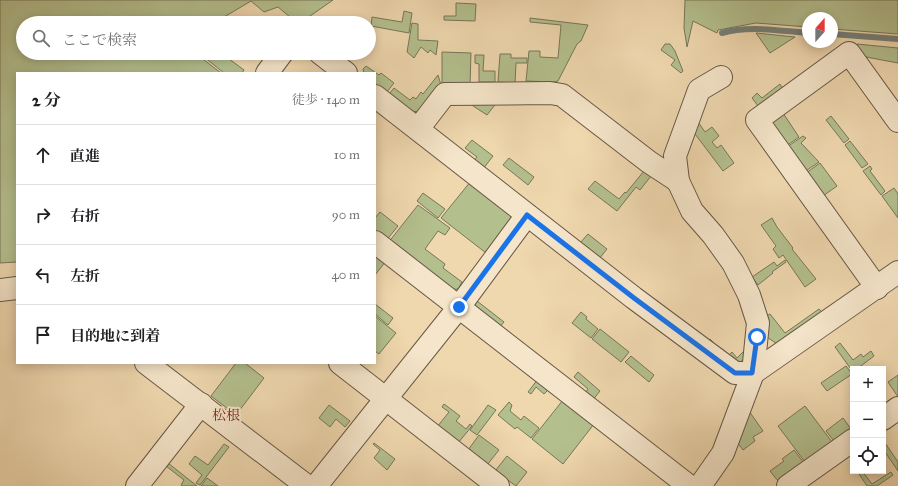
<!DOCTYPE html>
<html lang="ja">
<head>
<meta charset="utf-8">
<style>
  body { margin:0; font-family:"IM FELL Great Primer","Noto Serif JP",serif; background:#f2f2f2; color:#202124 }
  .controls { position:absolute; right:12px; bottom:12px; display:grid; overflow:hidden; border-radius:0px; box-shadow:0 2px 10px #0003 }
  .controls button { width:36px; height:36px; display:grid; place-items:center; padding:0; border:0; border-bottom:1px solid #e0e0e0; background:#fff; color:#202124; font:20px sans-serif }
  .compass { position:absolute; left:802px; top:12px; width:36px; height:36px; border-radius:50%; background:#fff; box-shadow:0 2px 10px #0003; rotate:21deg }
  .stop { position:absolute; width:12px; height:12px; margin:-9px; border:3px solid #1a73e8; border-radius:50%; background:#fff }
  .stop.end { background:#1a73e8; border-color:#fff; box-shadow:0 1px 4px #0008 }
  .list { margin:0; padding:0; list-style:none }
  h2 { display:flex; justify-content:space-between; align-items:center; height:52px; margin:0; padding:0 16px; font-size:17px }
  h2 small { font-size:13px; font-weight:400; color:#757577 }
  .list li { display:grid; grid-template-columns:26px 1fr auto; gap:12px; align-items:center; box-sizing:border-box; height:60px; padding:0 16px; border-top:1px solid #e0e0e0 }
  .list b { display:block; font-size:15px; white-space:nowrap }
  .list em { font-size:13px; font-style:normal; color:#757577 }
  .icon { flex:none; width:22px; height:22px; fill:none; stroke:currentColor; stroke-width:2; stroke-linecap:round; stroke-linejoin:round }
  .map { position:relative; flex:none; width:898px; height:486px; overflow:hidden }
  .search { position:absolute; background:#fff; box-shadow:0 2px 10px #0003; left:16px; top:16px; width:360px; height:44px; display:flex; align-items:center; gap:10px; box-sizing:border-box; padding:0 14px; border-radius:22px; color:#757577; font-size:15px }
  .panel { position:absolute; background:#fff; box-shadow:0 2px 10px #0003; left:16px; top:72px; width:360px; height:292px; border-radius:0px }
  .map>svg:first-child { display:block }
  .green { fill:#b4bf8e; stroke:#78765a }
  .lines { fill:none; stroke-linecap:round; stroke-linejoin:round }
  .stream { stroke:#75807a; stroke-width:6 }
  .minor-casing { stroke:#685847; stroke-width:24 }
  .minor { stroke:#f5e5ca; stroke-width:22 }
  .route { stroke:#1a73e8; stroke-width:5 }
  .labels { text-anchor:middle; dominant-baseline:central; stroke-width:4; stroke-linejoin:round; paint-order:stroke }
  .quarter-label { font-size:14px; fill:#7a1f14; stroke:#f5e5ca }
</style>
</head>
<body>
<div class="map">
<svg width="898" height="486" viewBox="0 0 898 486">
  <rect width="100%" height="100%" fill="#efd7ae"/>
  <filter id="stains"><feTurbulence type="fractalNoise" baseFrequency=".005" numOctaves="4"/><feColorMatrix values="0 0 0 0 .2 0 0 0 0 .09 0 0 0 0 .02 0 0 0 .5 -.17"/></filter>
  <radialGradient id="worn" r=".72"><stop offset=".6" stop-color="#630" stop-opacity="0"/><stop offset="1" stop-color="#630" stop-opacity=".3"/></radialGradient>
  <g class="green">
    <polygon points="0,0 333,0 300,23 297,23 278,7 264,12 251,1 214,23 23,23 23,53 195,53 221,73 17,73 17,262 0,263"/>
    <polygon points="685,0 898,0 898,34 832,29 832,18 808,18 808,27 756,23 718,30 717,33 693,21 687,47 684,28"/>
    <polygon points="456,3 476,4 475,21 444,20 444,16 456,16"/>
    <polygon points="404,11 412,13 409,33 371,26 372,17 402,22"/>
    <polygon points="530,18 588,25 581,41 577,44 558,81 553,82 526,81 529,51 540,51 540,57 558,58 561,25 530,22"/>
    <polygon points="412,23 418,24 418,40 438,41 436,55 430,50 428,53 421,47 414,58 407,52"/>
    <polygon points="756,33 795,37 770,53"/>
    <polygon points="665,44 670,44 675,51 683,71 681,73 671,65 675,60 661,50"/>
    <polygon points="857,44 898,48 898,63 861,56"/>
    <polygon points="442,52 471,53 470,85 442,84"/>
    <polygon points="199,53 221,53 244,70 242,73 224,73"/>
    <polygon points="500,54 511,54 511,58 527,58 527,63 516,63 515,83 498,82"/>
    <polygon points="475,55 484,55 483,71 495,71 495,82 479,82 479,64 475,63"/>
    <polygon points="366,66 379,75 381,73 394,83 386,93 375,85 375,73 364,73 363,69"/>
    <polygon points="438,75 441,85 420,111 411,112 389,94 394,88 410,100 413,97 416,99 421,92 423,94"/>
    <polygon points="780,84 783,90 758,106 752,98 757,93 762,98"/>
    <polygon points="464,100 498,101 487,115"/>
    <polygon points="783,113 799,137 786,146 772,128 773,118"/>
    <polygon points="831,116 849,139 844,143 826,120"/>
    <polygon points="696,119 705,132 712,127 719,136 712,142 717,148 721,145 734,163 723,171 692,130"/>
    <polygon points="803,136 806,138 801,143 819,162 804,172 787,147"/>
    <polygon points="472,140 493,156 483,169 473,162 477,157 465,148"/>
    <polygon points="850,141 868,164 862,168 845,145"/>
    <polygon points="509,158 534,177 528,185 503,165"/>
    <polygon points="820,163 837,186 823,196 806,173"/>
    <polygon points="870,166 872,169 870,171 885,191 881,195 863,171"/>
    <polygon points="644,171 651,176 640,190 636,187 617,211 588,189 595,181 619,199 625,192 626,193"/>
    <polygon points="471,181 510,212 512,220 486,253 441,218"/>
    <polygon points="894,188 898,194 898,218 882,196"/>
    <polygon points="423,193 445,209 438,218 417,201"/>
    <polygon points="418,205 450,228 445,235 438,231 425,249 445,264 443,268 462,282 458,289 448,290 388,243"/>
    <polygon points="380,212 398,226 385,242 375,234 375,218"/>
    <polygon points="772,218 777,227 793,248 792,249 816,279 805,287 783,255 779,258 773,249 776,246 761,225"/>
    <polygon points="588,234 607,249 599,259 580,243"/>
    <polygon points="375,253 386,261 375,275"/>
    <polygon points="785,260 786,262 772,272 773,273 758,285 752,277 774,262 777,266"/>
    <polygon points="477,301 504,322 498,329 479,315 474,305"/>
    <polygon points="375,304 393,318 388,325 375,314"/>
    <polygon points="819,309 823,313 780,346 764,335 765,317 770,314 785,333"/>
    <polygon points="581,312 587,317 586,319 598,329 591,338 572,323"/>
    <polygon points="375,316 396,333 379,354 375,351"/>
    <polygon points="600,329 629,352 621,362 592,339"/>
    <path d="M 710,339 L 720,349 L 721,348 L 729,355 L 732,352 L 737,358 L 747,348 C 745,356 745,360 737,364 L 707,342 Z"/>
    <polygon points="840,343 853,360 861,354 863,357 871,351 874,356 857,369 853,369 853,372 835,347"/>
    <polygon points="631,356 654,375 649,382 625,362"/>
    <polygon points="236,363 245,363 264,378 236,415 211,396"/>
    <polygon points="846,366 852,374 827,391 821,383"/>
    <polygon points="578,372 600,391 592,401 584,395 588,389 574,377"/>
    <polygon points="898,375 898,397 888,382"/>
    <polygon points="538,379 548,390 544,394 536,387 531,394 528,392"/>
    <polygon points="563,400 594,424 563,464 532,439"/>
    <polygon points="509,402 512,405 510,411 521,420 524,416 539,428 531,438 517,427 515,429 498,415"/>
    <polygon points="444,404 460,416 456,421 466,429 470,424 472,426 458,443 437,427 449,412 442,407"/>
    <polygon points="329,405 350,421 345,427 336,419 330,427 319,418"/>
    <polygon points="488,405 496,410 477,435 470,430"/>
    <polygon points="805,406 832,442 805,462 778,426"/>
    <polygon points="749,411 763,431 753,437 755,441 743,450 737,442"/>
    <polygon points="843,418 851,429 834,441 826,431"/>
    <polygon points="479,435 499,450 487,465 468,450"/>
    <polygon points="883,440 898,462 898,471 883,449"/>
    <polygon points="374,443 395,459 387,470 374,458 380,450 373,444"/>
    <polygon points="224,444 229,447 200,485 196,483 202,475 189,464 195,456 208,465"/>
    <polygon points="794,450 803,462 778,481 770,471 784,461 782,459"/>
    <polygon points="507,456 527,472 516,486 495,471"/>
    <polygon points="168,463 197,486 183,486 181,485 184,480 166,466"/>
    <polygon points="857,471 862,471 872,484 891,472 893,475 877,486 867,486"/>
    <polygon points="207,478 218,486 201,486"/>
  </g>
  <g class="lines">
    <g class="stream">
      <path d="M 722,33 C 749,25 780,31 808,33"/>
      <polyline points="832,34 898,39"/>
    </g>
    <g class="minor-casing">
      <g id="minor">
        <polyline points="320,53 346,73"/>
        <polyline points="267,73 282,53"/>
        <polyline points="375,96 634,298 735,373 753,373 898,272"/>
        <polyline points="418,129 445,94 550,93 562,95 649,162 678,181"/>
        <polyline points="375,242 689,486"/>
        <polyline points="877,288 757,120 849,53 898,121"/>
        <polyline points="0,290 17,288"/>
        <polyline points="146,363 307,486"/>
        <polyline points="340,363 498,486"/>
        <polyline points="883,419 898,408"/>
        <polyline points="137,486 201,404"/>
        <polyline points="316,486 459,307 527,215"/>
        <polyline points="700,486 723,453 753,373 758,323 749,295 733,263 713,235 692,211 678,181 675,156 699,90 721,77"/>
        <polyline points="788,486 853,440"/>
      </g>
    </g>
    <use href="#minor" class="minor"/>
  </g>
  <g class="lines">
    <polyline class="route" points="459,307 527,215 634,298 735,373 752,373 757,337"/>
  </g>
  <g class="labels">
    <g class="quarter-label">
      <text x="226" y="415">松根</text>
    </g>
  </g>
  <rect width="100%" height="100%" filter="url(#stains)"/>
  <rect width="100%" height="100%" fill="url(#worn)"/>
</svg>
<div class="controls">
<button>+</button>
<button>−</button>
<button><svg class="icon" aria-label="locate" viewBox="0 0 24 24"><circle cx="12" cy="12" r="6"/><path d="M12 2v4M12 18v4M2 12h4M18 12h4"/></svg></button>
</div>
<svg class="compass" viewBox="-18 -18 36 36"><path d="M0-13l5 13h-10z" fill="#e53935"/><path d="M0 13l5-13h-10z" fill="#757577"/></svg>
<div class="stop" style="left:757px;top:337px"></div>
<div class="stop end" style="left:459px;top:307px"></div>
<div class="search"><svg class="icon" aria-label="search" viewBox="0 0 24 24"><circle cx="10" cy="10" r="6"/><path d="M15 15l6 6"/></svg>ここで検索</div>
<section class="panel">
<h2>2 分<small>徒歩 · 140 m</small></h2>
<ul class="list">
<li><svg class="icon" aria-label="ahead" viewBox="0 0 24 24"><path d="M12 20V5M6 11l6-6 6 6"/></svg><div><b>直進</b></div><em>10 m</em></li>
<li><svg class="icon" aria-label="right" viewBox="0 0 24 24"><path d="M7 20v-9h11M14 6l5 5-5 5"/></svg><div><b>右折</b></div><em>90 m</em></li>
<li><svg class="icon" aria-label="left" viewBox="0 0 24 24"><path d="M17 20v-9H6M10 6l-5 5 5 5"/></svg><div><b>左折</b></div><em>40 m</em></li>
<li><svg class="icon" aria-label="arrive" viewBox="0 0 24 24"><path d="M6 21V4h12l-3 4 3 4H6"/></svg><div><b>目的地に到着</b></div></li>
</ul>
</section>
</div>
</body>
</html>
